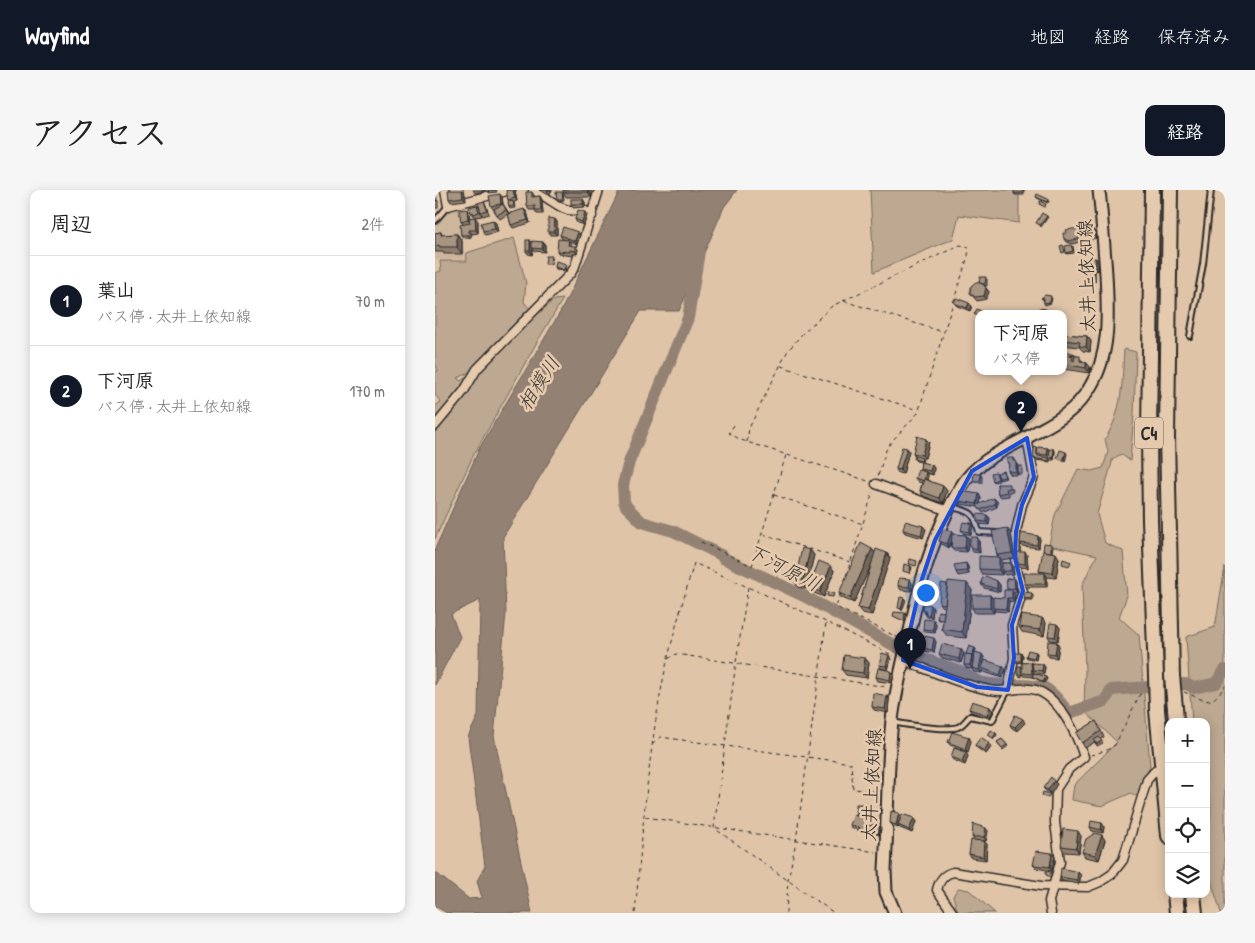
<!DOCTYPE html>
<html lang="ja">
<head>
<meta charset="utf-8">
<style>
  body { margin:0; font-family:"Patrick Hand","Klee One",sans-serif; background:#f6f6f6; color:#222 }
  .controls { position:absolute; right:15px; bottom:15px; display:grid; overflow:hidden; border-radius:10px; box-shadow:0 2px 12px #0003 }
  .controls button { width:45px; height:45px; display:grid; place-items:center; padding:0; border:0; border-bottom:1px solid #e0e0e0; background:#fff; color:#222; font:25px sans-serif }
  .you { position:absolute; left:490px; top:402px; width:18px; height:18px; margin:-12px; border:4px solid #fff; border-radius:50%; background:#1a73e8; box-shadow:0 0 0 8px #1a73e833 }
  .badge { display:grid; place-items:center; width:32px; height:32px; border-radius:50%; background:#111827; color:#fff; font-size:16px; font-weight:700 }
  .pin { position:absolute; translate:-50% -41px; filter:drop-shadow(0 1px 2px #0008) }
  .pin::after { content:''; position:absolute; top:26px; width:18px; height:15px; background:inherit; clip-path:polygon(0 0,100% 0,50% 100%) }
  .popup { position:absolute; left:540px; top:120px; width:92px; height:65px; box-sizing:border-box; display:grid; place-content:center; border-radius:10px; background:#fff; filter:drop-shadow(0 1px 4px #0005); font-size:16px; white-space:nowrap; color:#767676 }
  .popup b { font-size:19px; color:#222 }
  .popup::after { content:''; position:absolute; left:50%; top:100%; margin-left:-10px; border:10px solid transparent; border-top-color:#fff }
  .list { margin:0; padding:0; list-style:none }
  h2 { display:flex; justify-content:space-between; align-items:center; height:65px; margin:0; padding:0 20px; font-size:21px }
  h2 small { font-size:16px; font-weight:400; color:#767676 }
  .list li { display:grid; grid-template-columns:32px 1fr auto; gap:15px; align-items:center; box-sizing:border-box; height:90px; padding:0 20px; border-top:1px solid #e0e0e0 }
  .list b { display:block; font-size:19px; white-space:nowrap }
  .list p { margin:0; font-size:16px; white-space:nowrap; color:#767676 }
  .list em { font-size:16px; font-style:normal; color:#767676 }
  .icon { flex:none; width:28px; height:28px; fill:none; stroke:currentColor; stroke-width:2; stroke-linecap:round; stroke-linejoin:round }
  .map { position:relative; flex:none; width:790px; height:723px; overflow:hidden; border-radius:10px }
  header { display:flex; align-items:center; gap:30px; box-sizing:border-box; height:70px; padding:0 25px; background:#111827; color:#fff }
  header strong { font-size:24px }
  nav { display:flex; gap:28px; margin-inline-start:auto; font-size:18px }
  .intro { display:flex; align-items:center; justify-content:space-between; box-sizing:border-box; height:120px; padding:0 30px }
  h1 { margin:0; font-size:35px }
  .button { padding:12px 22px; border-radius:10px; background:#111827; color:#fff; font-size:18px; font-weight:700 }
  main { display:flex; gap:30px; padding:0 30px }
  aside { flex:1; background:#fff; border-radius:10px; box-shadow:0 2px 12px #0003 }
  .map>svg:first-child { display:block }
  .built { fill:#ceb69c }
  .green { fill:#bda891; stroke:#746a5e }
  .water { fill:#938273; stroke:#695f56 }
  .lines { fill:none; stroke-linecap:round; stroke-linejoin:round }
  .river { stroke:#938273; stroke-width:12 }
  .service-casing { stroke:#2b2b2b; stroke-width:8 }
  .minor-casing { stroke:#2b2b2b; stroke-width:11 }
  .secondary-casing { stroke:#2b2b2b; stroke-width:15 }
  .motorway-casing { stroke:#2b2b2b; stroke-width:18 }
  .path { stroke:#2b2b2b; stroke-width:1; stroke-dasharray:4 4; stroke-linecap:butt }
  .service { stroke:#e6caad; stroke-width:4 }
  .minor { stroke:#e6caad; stroke-width:8 }
  .secondary { stroke:#e6caad; stroke-width:11 }
  .motorway { stroke:#e6caad; stroke-width:14 }
  .motorway-bridge-casing { stroke:#2b2b2b; stroke-width:18; stroke-linecap:butt }
  .motorway-bridge { stroke:#e6caad; stroke-width:14 }
  .wall { fill:#907f6f; stroke:#2b2b2b }
  .shaded-wall { fill:#75685a; stroke:#2b2b2b }
  .building { fill:#a79481; stroke:#2b2b2b }
  .marked { fill:#1d4ed8; fill-opacity:0.2; stroke:#1d4ed8; stroke-width:4; stroke-linejoin:round }
  .labels { text-anchor:middle; dominant-baseline:central; stroke-width:5; stroke-linejoin:round; paint-order:stroke }
  .shield { fill:#e6caad; stroke:#635b52; stroke-width:1 }
  .shield-label { font-size:18px; font-weight:bold; fill:#2b2b2b }
  .street-label { font-size:19px; fill:#2b2b2b; stroke:#e6caad }
  .water-label { font-size:20px; font-style:italic; fill:#403c39; stroke:#e6caad }
</style>
</head>
<body>
<header>
<strong>Wayfind</strong>
<nav><a>地図</a><a>経路</a><a>保存済み</a></nav>
</header>
<div class="intro"><h1>アクセス</h1><a class="button">経路</a></div>
<main>
<aside>
<h2>周辺<small>2件</small></h2>
<ul class="list">
<li><span class="badge">1</span><div><b>葉山</b><p>バス停 · 太井上依知線</p></div><em>70 m</em></li>
<li><span class="badge">2</span><div><b>下河原</b><p>バス停 · 太井上依知線</p></div><em>170 m</em></li>
</ul>
</aside>
<div class="map">
<svg width="790" height="723" viewBox="0 0 790 723">
  <rect width="100%" height="100%" fill="#dfc4a8"/>
  <filter id="ink" filterUnits="userSpaceOnUse"><feTurbulence type="fractalNoise" baseFrequency=".02" numOctaves="2"/><feDisplacementMap in="SourceGraphic" scale="10" xChannelSelector="R" yChannelSelector="G"/><feConvolveMatrix kernelMatrix="1 2 1 2 8 2 1 2 1" color-interpolation-filters="sRGB"/></filter>
  <g filter="url(#ink)">
    <polygon class="built" points="24,16 30,69 0,70 0,34 10,20"/>
    <g class="green">
      <polygon points="435,0 584,0 584,33 524,25 518,49 439,82"/>
      <path d="M 79,48 L 91,93 L 89,112 L 95,119 C 79,136 43,183 22,188 L 26,191 L 119,110 L 128,109 L 102,152 L 38,266 L 0,349 L 0,216 L 6,212 L 0,205 L 0,182 L 3,181 L 0,172 L 0,83 L 6,81 L 5,71 L 32,71 L 31,63 Z"/>
      <path d="M 689,159 L 701,162 L 699,224 L 695,271 L 686,264 L 678,269 L 662,324 L 670,353 L 688,361 L 692,406 L 684,427 L 704,445 L 715,576 L 703,607 L 696,603 L 667,616 L 637,610 L 639,595 L 682,552 L 649,521 L 650,482 L 647,395 L 662,365 L 614,355 L 620,325 L 643,279 L 656,281 L 668,278 L 673,262 L 670,249 C 688,222 687,191 689,159 Z"/>
      <path d="M 790,377 L 790,723 L 786,723 C 782,708 771,679 771,665 C 771,647 782,614 771,599 L 771,532 L 757,532 L 751,447 L 780,437 Z"/>
      <polygon points="523,698 534,700 560,723 523,723 518,706"/>
    </g>
    <polygon class="water" points="185,0 302,0 289,17 244,121 206,121 68,347 71,423 59,546 97,723 12,723 0,716 0,682 34,709 47,708 42,691 50,676 33,547 43,526 45,410 16,424 25,447 0,495 0,359 45,257 127,119"/>
    <g class="lines">
      <path class="river" d="M 264,62 L 253,128 L 194,272 L 188,295 L 189,311 L 191,316 L 207,332 L 238,341 L 288,366 L 288,368 L 369,406 L 473,463 L 531,484 C 550,500 576,493 598,496 C 602,497 607,497 610,498 C 620,504 626,514 634,523 L 670,511 L 676,500 L 751,494 L 759,498 L 781,493 L 790,480"/>
      <g class="service-casing">
        <g id="service">
          <polyline points="0,31 13,16"/>
          <polyline points="755,146 768,74 776,0"/>
          <path d="M 517,317 C 537,322 539,322 544,342 L 562,343"/>
          <path d="M 458,532 C 471,535 511,541 523,537 C 528,535 531,530 535,526 L 557,531 L 572,502"/>
        </g>
      </g>
      <g class="minor-casing">
        <g id="minor">
          <polyline points="10,0 13,16 76,0"/>
          <path d="M 98,0 C 110,5 122,17 133,20 C 139,21 144,20 149,20 L 157,26"/>
          <polyline points="0,236 29,201 42,179 136,83 140,76 164,0"/>
          <polyline points="441,294 513,321"/>
          <path d="M 468,470 C 496,481 527,495 555,500 C 570,504 586,495 601,500 C 625,508 642,545 649,567 L 634,579 L 621,599 L 620,632 L 625,672 L 614,711 L 616,723"/>
          <polyline points="573,500 579,468 577,435 588,401 582,384 580,368 581,342 587,315 599,287 592,248"/>
          <path d="M 518,723 L 502,700 C 504,691 509,684 518,682 L 606,696 L 653,697 L 665,692 L 677,684 L 688,670 L 712,590 L 720,581"/>
        </g>
      </g>
      <g class="secondary-casing">
        <path id="secondary" d="M 460,723 L 451,702 L 450,679 C 453,629 452,580 457,530 C 460,505 466,480 472,455 C 483,401 496,345 526,297 C 543,268 577,257 605,240 C 626,229 641,219 654,199 C 676,165 673,123 671,84 C 669,56 667,28 664,0"/>
      </g>
      <g class="motorway-casing">
        <g id="motorway">
          <polyline points="717,0 714,246 715,330 721,486"/>
          <polyline points="735,0 732,247 737,486"/>
          <polyline points="740,518 741,532"/>
          <polyline points="722,520 734,646"/>
          <polyline points="740,704 742,723"/>
          <polyline points="758,704 760,723"/>
        </g>
      </g>
      <g class="path">
        <polyline points="409,111 508,142"/>
        <polyline points="346,176 483,220"/>
        <polyline points="299,235 294,243 306,250 433,291"/>
        <polyline points="312,252 314,238 352,162 367,144 397,116 525,55 534,57 533,66 483,223 456,252 451,260 443,286"/>
        <polyline points="339,305 428,334"/>
        <polyline points="328,344 415,372"/>
        <polyline points="266,352 317,376 351,265"/>
        <polyline points="411,386 438,302"/>
        <polyline points="313,397 301,472 279,638 399,723"/>
        <polyline points="405,404 401,417 464,448"/>
        <polyline points="233,469 241,464 452,497"/>
        <path d="M 749,502 C 771,510 774,519 790,496"/>
        <polyline points="218,554 225,547 416,573 418,599 442,601"/>
        <polyline points="656,565 672,560 680,555 705,504 710,504"/>
        <polyline points="210,627 441,662"/>
        <path d="M 200,723 C 207,649 212,574 226,501 C 234,457 247,415 259,373 L 391,432 L 459,466"/>
        <polyline points="351,723 353,690 361,651 391,433"/>
      </g>
      <use href="#service" class="service"/>
      <use href="#minor" class="minor"/>
      <use href="#secondary" class="secondary"/>
      <use href="#motorway" class="motorway"/>
      <g class="motorway-bridge-casing">
        <g id="motorway-bridge">
          <polyline points="721,486 722,520"/>
          <polyline points="737,486 740,518"/>
        </g>
      </g>
      <use href="#motorway-bridge" class="motorway-bridge"/>
    </g>
    <g class="wall">
      <polygon points="29,0 31,10 16,12 14,9"/>
      <polygon points="38,0 50,0 51,1 40,3"/>
      <polygon points="53,0 61,0 62,2 54,3"/>
      <polygon points="104,0 117,0 114,5"/>
      <polygon points="156,0 156,7 131,7 128,2"/>
      <polygon points="589,0 589,5 580,5 579,3"/>
      <polygon points="80,1 82,11 79,12 80,18 75,19 74,17 74,12 73,10"/>
      <polygon points="97,2 99,5 99,7 105,6 107,10 108,24 102,24 100,20 94,20 92,16"/>
      <polygon points="128,3 129,10 123,11 122,9"/>
      <polygon points="67,7 68,14 74,23 92,22 95,33 78,38 76,35 73,24 65,29 56,16"/>
      <polygon points="601,7 614,11 613,13 602,8"/>
      <polygon points="49,11 51,15 54,24 48,26 45,21 47,26 41,27 40,26 38,26 36,23 42,15 44,17"/>
      <polygon points="150,12 150,17 138,18 136,14"/>
      <polygon points="34,23 35,28 43,31 43,43 37,44 35,48 29,48 26,45 28,34 26,31"/>
      <polygon points="152,25 149,35 142,33 140,29"/>
      <polygon points="120,29 122,32 122,45 115,45 113,42"/>
      <polygon points="58,30 61,33 63,42 50,45 48,41"/>
      <polygon points="645,38 647,40 659,41 661,48 637,54 631,52 629,49 632,43"/>
      <polygon points="6,42 7,45 22,44 27,51 27,64 9,64 8,62 0,62 0,43"/>
      <polygon points="125,45 145,45 142,54 134,51 136,54 136,56 143,59 142,64 137,64 137,66 124,64 122,61 130,50 127,49"/>
      <polygon points="108,52 110,55 110,62 99,61 98,59 97,65 93,64 91,61 97,53"/>
      <polygon points="638,56 639,63 632,64 631,63"/>
      <polygon points="663,72 663,81 660,80 660,92 652,92 650,88 653,74"/>
      <polygon points="131,74 132,75 130,81 121,79 120,77"/>
      <polygon points="552,89 552,96 549,95 554,102 551,109 542,111 535,103 544,93"/>
      <polygon points="606,108 617,108 616,113 610,115 609,113 609,110 607,109"/>
      <polygon points="519,113 537,116 535,121 522,116"/>
      <polygon points="628,144 652,146 656,151 655,162 648,161 644,157 628,155"/>
      <polygon points="628,164 630,165 640,164 649,172 651,172 655,177 654,183 628,179"/>
      <polygon points="491,249 494,252 490,268 488,268 488,269 487,272 499,278 498,285 492,283 493,285 492,291 508,296 512,301 508,313 488,306 485,301 487,293 483,292 480,288 486,281 485,279 486,272 481,271 479,269 480,266 478,263"/>
      <polygon points="602,258 613,258 615,260 619,259 620,261 619,270 615,270 615,272 600,270 598,268"/>
      <polygon points="474,261 468,284 463,283 461,279"/>
      <polygon points="578,268 583,275 583,285 576,285 573,281 574,275 572,272"/>
      <polygon points="568,281 571,288 565,290 564,288"/>
      <polygon points="562,283 564,291 559,292 558,291"/>
      <polygon points="546,285 547,286 547,293 539,292 538,291"/>
      <polygon points="562,294 577,298 578,302 574,302 574,306 566,307 563,304"/>
      <polygon points="546,308 545,314 562,311 562,317 548,323 543,317 526,314 524,311"/>
      <polygon points="552,325 555,328 554,335 544,334 542,331"/>
      <polygon points="536,333 538,336 536,345 528,343 526,340"/>
      <polygon points="488,336 491,339 488,348 470,343 468,340"/>
      <polygon points="517,341 519,344 531,345 534,349 532,362 519,361 516,358 516,352 514,358 507,354 504,351"/>
      <polygon points="576,343 580,368 566,370 568,373 576,373 578,376 579,384 570,385 567,381 567,385 547,384 544,379 563,367 562,365"/>
      <polygon points="603,346 605,349 604,358 587,356 585,353"/>
      <polygon points="544,350 545,363 538,362 535,358"/>
      <polygon points="618,356 617,363 624,368 621,388 612,387 612,397 591,397 589,394 606,383 604,381"/>
      <polygon points="437,359 440,363 452,363 455,368 437,425 427,423 423,418 437,372 419,413 407,408 404,403"/>
      <polygon points="375,360 379,365 371,399 363,397 360,392"/>
      <polygon points="590,362 592,365 593,378 585,377 583,373"/>
      <polygon points="531,373 533,377 534,384 523,386 521,382"/>
      <polygon points="396,376 399,381 389,407 377,402 374,397"/>
      <polygon points="579,388 581,391 582,402 578,402 580,404 579,412 574,411 573,422 560,421 559,419 559,423 540,423 537,418 555,405 558,409 569,408 572,400 572,399"/>
      <polygon points="562,391 565,395 565,402 549,398 546,394"/>
      <polygon points="477,393 476,401 466,400 463,396"/>
      <polygon points="537,400 531,448 512,446 507,439 508,430 503,430 502,428 509,422 510,417 506,416 504,413"/>
      <polygon points="598,405 598,410 590,410 589,408"/>
      <polygon points="496,415 498,419 497,428 492,427 488,420"/>
      <polygon points="607,428 611,433 609,446 587,442 584,437"/>
      <polygon points="501,434 500,443 490,442 488,439"/>
      <polygon points="622,434 625,438 623,451 615,450 613,446"/>
      <polygon points="501,452 499,463 480,459 478,456"/>
      <polygon points="622,452 624,456 622,468 614,467 612,463"/>
      <polygon points="540,458 541,459 540,462 549,467 548,477 571,480 567,488 549,482 547,479 547,483 539,482 537,479 531,478 529,475 531,464"/>
      <polygon points="601,462 602,463 601,470 592,468 591,466"/>
      <polygon points="529,463 526,473 507,468 504,464"/>
      <polygon points="588,465 587,473 596,472 597,474 610,477 609,484 601,484 612,489 609,493 598,487 589,486 587,484 587,487 584,486 583,484 587,476 587,473 580,472 579,471"/>
      <polygon points="430,468 434,473 432,488 411,485 407,480"/>
      <polygon points="456,469 453,480 446,478 444,475"/>
      <polygon points="459,484 457,493 443,491 441,487"/>
      <polygon points="452,506 454,509 453,523 439,520 437,517"/>
      <polygon points="555,517 558,521 554,528 536,522 534,519"/>
      <polygon points="661,531 669,547 665,549 668,553 662,556 660,552 650,558 641,543"/>
      <polygon points="590,533 582,541 577,538 575,535"/>
      <polygon points="567,549 573,556 568,560 562,552"/>
      <polygon points="536,551 533,562 515,555 513,552"/>
      <polygon points="540,555 557,556 551,564 542,558"/>
      <polygon points="533,566 530,575 518,570 516,567"/>
      <polygon points="619,591 622,594 616,604 611,601 608,598"/>
      <polygon points="437,618 436,629 428,628 435,631 438,634 446,639 444,645 436,642 435,641 434,644 417,638 415,635 422,626 421,624"/>
      <polygon points="466,626 481,632 477,643 465,638 464,637 463,638 458,636 455,633"/>
      <polygon points="667,633 669,637 668,643 657,641 655,637"/>
      <polygon points="553,641 551,651 547,651 549,651 552,654 551,670 536,668 534,664 539,650 537,647"/>
      <polygon points="646,646 644,663 629,662 626,656"/>
      <polygon points="670,650 664,670 650,667 647,662"/>
      <polygon points="617,663 620,667 617,681 601,678 598,675"/>
      <polygon points="646,685 644,694 627,691 625,687"/>
    </g>
    <g class="shaded-wall">
      <polygon points="0,0 1,2 2,11 0,8"/>
      <polygon points="27,0 29,0 31,10 28,7"/>
      <polygon points="78,0 80,1 82,11 80,8"/>
      <polygon points="113,0 117,0 114,5 112,1"/>
      <polygon points="153,0 156,0 156,7 153,2"/>
      <polygon points="65,4 67,7 68,14 74,24 66,14"/>
      <polygon points="105,6 107,10 108,24 106,20"/>
      <polygon points="148,9 150,12 150,17 148,14"/>
      <polygon points="32,19 34,23 36,33 33,29"/>
      <polygon points="89,19 92,22 95,33 93,30"/>
      <polygon points="150,22 152,25 149,35 147,32"/>
      <polygon points="612,26 613,27 606,37 605,35"/>
      <polygon points="40,27 43,31 43,43 41,40"/>
      <polygon points="120,29 122,32 122,45 119,42"/>
      <polygon points="58,30 61,33 63,42 60,39"/>
      <polygon points="657,37 659,41 661,48 659,45"/>
      <polygon points="34,40 37,44 35,48 33,45"/>
      <polygon points="143,42 145,45 142,54 140,51"/>
      <polygon points="22,44 27,51 27,64 22,57"/>
      <polygon points="95,50 98,54 97,58 98,59 97,65 95,61"/>
      <polygon points="108,52 110,55 110,62 107,59"/>
      <polygon points="140,56 143,59 142,64 140,61"/>
      <polygon points="661,68 663,72 663,81 660,77"/>
      <polygon points="658,77 660,80 660,92 658,89"/>
      <polygon points="551,98 554,102 551,109 549,106"/>
      <polygon points="534,113 537,116 535,121 532,118"/>
      <polygon points="652,146 656,151 655,162 651,157"/>
      <polygon points="651,172 655,177 654,183 651,178"/>
      <polygon points="491,249 494,252 490,268 487,265"/>
      <polygon points="472,258 474,261 468,284 465,280"/>
      <polygon points="613,258 615,261 615,268 612,265"/>
      <polygon points="619,259 620,261 619,270 618,268"/>
      <polygon points="631,262 632,264 630,272 628,271"/>
      <polygon points="581,271 583,275 583,285 581,282"/>
      <polygon points="497,275 499,278 498,285 495,281"/>
      <polygon points="491,282 493,285 491,294 489,291"/>
      <polygon points="508,296 512,301 508,313 504,308"/>
      <polygon points="544,304 546,308 544,318 542,314"/>
      <polygon points="559,308 562,311 562,317 560,314"/>
      <polygon points="552,325 555,328 554,335 552,332"/>
      <polygon points="536,333 538,336 536,345 534,342"/>
      <polygon points="488,336 491,339 488,348 486,345"/>
      <polygon points="572,338 576,343 580,368 577,363"/>
      <polygon points="517,341 519,345 514,358 512,354"/>
      <polygon points="531,345 534,349 532,362 530,358"/>
      <polygon points="603,346 605,349 604,358 602,355"/>
      <polygon points="542,347 544,350 545,363 542,360"/>
      <polygon points="437,359 441,364 419,413 415,408"/>
      <polygon points="375,360 379,365 371,399 367,393"/>
      <polygon points="590,362 592,365 593,378 590,374"/>
      <polygon points="452,363 455,368 437,425 433,420"/>
      <polygon points="621,363 624,368 621,388 617,383"/>
      <polygon points="564,367 568,372 567,385 564,380"/>
      <polygon points="531,373 533,377 534,384 532,381"/>
      <polygon points="576,373 578,376 579,384 576,381"/>
      <polygon points="396,376 399,381 389,407 385,402"/>
      <polygon points="476,376 477,378 475,384 474,383"/>
      <polygon points="610,383 612,387 612,397 610,394"/>
      <polygon points="579,388 581,391 582,402 580,398"/>
      <polygon points="475,389 477,393 476,401 474,397"/>
      <polygon points="562,391 565,395 565,402 562,399"/>
      <polygon points="532,393 537,400 531,448 527,442"/>
      <polygon points="577,400 580,404 579,412 577,408"/>
      <polygon points="555,405 559,410 558,418 559,419 559,423 555,418"/>
      <polygon points="469,408 471,410 467,421 466,419"/>
      <polygon points="572,408 574,411 573,422 571,419"/>
      <polygon points="496,415 498,419 497,428 494,425"/>
      <polygon points="470,423 472,425 470,433 469,431"/>
      <polygon points="607,428 611,433 609,446 605,440"/>
      <polygon points="499,430 501,434 500,443 498,440"/>
      <polygon points="622,434 625,438 623,451 620,447"/>
      <polygon points="499,448 501,452 499,463 497,460"/>
      <polygon points="622,452 624,456 622,468 620,464"/>
      <polygon points="540,458 541,459 539,466 537,479 535,475"/>
      <polygon points="526,459 529,463 526,473 524,469"/>
      <polygon points="601,462 602,463 601,470 599,468"/>
      <polygon points="586,463 588,465 587,473 586,471"/>
      <polygon points="547,464 549,467 547,483 544,480"/>
      <polygon points="454,465 456,469 453,480 451,476"/>
      <polygon points="430,468 434,473 432,488 428,483"/>
      <polygon points="596,472 599,476 598,480 599,482 599,487 597,484"/>
      <polygon points="608,474 610,477 609,484 607,481"/>
      <polygon points="568,476 571,480 567,488 565,485"/>
      <polygon points="456,481 459,484 457,493 455,490"/>
      <polygon points="611,487 612,489 609,493 608,492"/>
      <polygon points="452,506 454,509 453,523 450,519"/>
      <polygon points="555,517 558,521 554,528 552,525"/>
      <polygon points="588,529 590,533 582,541 580,537"/>
      <polygon points="561,543 562,545 559,549 558,548"/>
      <polygon points="534,547 536,551 533,562 530,559"/>
      <polygon points="554,553 557,556 551,564 549,561"/>
      <polygon points="531,562 533,566 530,575 527,571"/>
      <polygon points="619,591 622,594 616,604 613,600"/>
      <polygon points="434,614 437,618 436,629 434,625"/>
      <polygon points="464,623 466,627 463,635 464,637 463,638 461,635"/>
      <polygon points="479,628 481,632 477,643 474,640"/>
      <polygon points="435,631 438,634 434,644 432,641"/>
      <polygon points="667,633 669,637 668,643 666,640"/>
      <polygon points="445,637 446,639 444,645 443,644"/>
      <polygon points="551,638 553,641 551,651 549,647"/>
      <polygon points="643,641 646,646 644,663 641,658"/>
      <polygon points="667,645 670,650 664,670 660,665"/>
      <polygon points="549,651 552,654 551,670 548,667"/>
      <polygon points="617,663 620,667 617,681 615,677"/>
      <polygon points="643,682 646,685 644,694 642,690"/>
    </g>
    <g class="building">
      <polygon points="13,0 27,0 28,7 14,9"/>
      <polygon points="71,0 78,0 80,8 73,10"/>
      <rect x="128" y="0" width="25" height="2"/>
      <rect x="579" y="0" width="9" height="3"/>
      <polygon points="91,2 97,2 97,7 105,6 106,20 100,20 100,16 92,16"/>
      <polygon points="121,2 127,2 128,9 122,9"/>
      <polygon points="65,4 66,14 56,16 54,6"/>
      <polygon points="602,4 613,9 612,12 601,7"/>
      <rect x="136" y="9" width="12" height="5"/>
      <rect x="0" y="11" width="3" height="7"/>
      <polygon points="49,11 52,20 46,22 43,13"/>
      <polygon points="78,11 79,16 74,17 73,12"/>
      <polygon points="605,11 611,14 610,17 604,14"/>
      <polygon points="68,14 71,20 62,25 59,19"/>
      <polygon points="42,15 44,22 39,24 38,22 36,23 34,17"/>
      <polygon points="32,19 33,29 26,31 24,20"/>
      <polygon points="89,19 93,30 76,35 73,24"/>
      <polygon points="143,20 150,22 147,32 140,29"/>
      <polygon points="607,23 612,26 605,35 601,33"/>
      <polygon points="40,27 41,40 34,40 33,45 26,45 25,35 35,33 34,28"/>
      <polygon points="113,28 120,29 119,42 113,42"/>
      <polygon points="58,30 60,39 48,41 46,33"/>
      <polygon points="128,37 143,42 140,51 125,45"/>
      <polygon points="657,37 659,45 634,51 629,49 628,43 632,43 631,40 645,38 646,40"/>
      <polygon points="6,42 6,45 22,44 22,57 5,57 4,55 0,56 0,43"/>
      <polygon points="123,49 134,50 133,55 140,56 140,61 135,60 135,62 122,61"/>
      <rect x="91" y="50" width="4" height="11"/>
      <polygon points="97,51 108,52 107,59 97,58"/>
      <polygon points="628,55 630,62 627,63 625,56"/>
      <polygon points="636,55 638,61 631,63 630,56"/>
      <polygon points="111,66 117,66 116,74 110,74"/>
      <polygon points="654,68 661,68 660,77 658,77 658,89 650,88 649,74 653,74"/>
      <polygon points="121,71 131,74 129,80 120,77"/>
      <polygon points="545,87 551,87 550,94 544,93"/>
      <polygon points="541,92 548,94 551,98 549,106 540,107 535,103 536,96"/>
      <polygon points="610,105 616,106 615,112 609,113 609,108 606,108"/>
      <polygon points="521,108 534,113 532,118 519,113"/>
      <polygon points="604,118 611,119 610,123 603,123"/>
      <polygon points="542,119 550,123 544,123 544,127 539,124"/>
      <polygon points="628,144 652,146 651,157 644,156 645,152 628,150"/>
      <polygon points="631,161 640,164 633,165 638,167 637,170 639,171 640,166 645,166 645,171 651,172 651,178 628,174 628,166 629,167"/>
      <polygon points="482,246 491,249 487,265 478,263"/>
      <polygon points="467,257 472,258 465,280 461,279"/>
      <polygon points="599,257 602,258 602,264 603,266 614,268 615,259 619,259 618,268 614,268 614,271 598,268"/>
      <polygon points="603,257 613,258 612,265 602,264"/>
      <polygon points="625,260 631,262 628,271 622,268"/>
      <polygon points="480,266 487,268 486,271 479,269"/>
      <polygon points="572,268 578,268 578,271 581,271 581,282 573,281 574,272 572,272"/>
      <polygon points="486,272 497,275 495,281 485,279"/>
      <rect x="583" y="276" width="4" height="8"/>
      <polygon points="483,280 491,282 489,291 480,288"/>
      <polygon points="568,281 570,287 564,288 562,283"/>
      <polygon points="561,282 563,289 558,291 556,283"/>
      <polygon points="539,283 546,285 545,291 538,291"/>
      <polygon points="489,289 508,296 504,308 485,301"/>
      <polygon points="562,294 575,294 575,298 571,299 572,302 563,304"/>
      <polygon points="525,301 544,304 542,314 524,311"/>
      <polygon points="559,308 560,314 545,320 542,315"/>
      <polygon points="542,324 552,325 552,332 542,331"/>
      <polygon points="470,331 488,336 486,345 468,340"/>
      <polygon points="528,332 536,333 534,342 526,340"/>
      <polygon points="572,338 577,363 562,365 557,341"/>
      <polygon points="508,339 517,341 512,354 504,351"/>
      <polygon points="586,343 603,346 602,355 585,353"/>
      <polygon points="517,344 531,345 530,358 516,358"/>
      <polygon points="535,347 542,347 542,360 535,358"/>
      <polygon points="426,353 437,359 415,408 404,403"/>
      <polygon points="609,353 616,354 616,362 608,361"/>
      <polygon points="367,358 375,360 367,393 360,392"/>
      <polygon points="441,359 452,363 433,420 423,418"/>
      <polygon points="608,361 621,363 617,383 604,381"/>
      <polygon points="581,362 590,362 590,374 583,373"/>
      <polygon points="544,366 564,367 564,380 544,379"/>
      <polygon points="475,369 482,371 481,376 474,374"/>
      <polygon points="628,369 636,372 634,376 627,374"/>
      <polygon points="384,371 396,376 385,402 374,397"/>
      <polygon points="531,373 532,381 521,382 519,375"/>
      <rect x="567" y="373" width="9" height="8"/>
      <polygon points="469,374 476,376 474,383 468,381"/>
      <rect x="589" y="383" width="21" height="11"/>
      <polygon points="551,386 562,391 562,399 546,394 547,389"/>
      <polygon points="464,388 475,389 474,397 463,396"/>
      <polygon points="579,388 580,398 572,399 571,389"/>
      <polygon points="513,391 532,393 527,442 507,439"/>
      <polygon points="506,393 512,394 510,414 504,413"/>
      <polygon points="569,400 577,400 577,408 572,408 571,419 558,418 558,407 569,408"/>
      <polygon points="393,402 399,403 398,407 392,406"/>
      <polygon points="590,402 597,403 596,409 589,408"/>
      <rect x="537" y="405" width="18" height="13"/>
      <polygon points="465,407 469,408 466,419 463,418"/>
      <polygon points="489,414 496,415 494,425 490,424 491,421 488,420"/>
      <polygon points="503,421 509,422 508,429 502,428"/>
      <polygon points="459,422 470,423 469,431 458,426"/>
      <polygon points="586,425 607,428 605,440 584,437"/>
      <polygon points="489,429 499,430 498,440 488,439"/>
      <polygon points="615,433 622,434 620,447 613,446"/>
      <polygon points="480,444 499,448 497,460 478,456"/>
      <polygon points="613,451 622,452 620,464 612,463"/>
      <polygon points="507,454 526,459 524,469 504,464"/>
      <polygon points="534,456 540,458 537,465 531,464"/>
      <polygon points="593,460 601,462 599,468 591,466"/>
      <polygon points="540,462 547,464 544,480 537,478"/>
      <polygon points="447,463 454,465 451,476 444,475"/>
      <polygon points="580,463 586,463 586,471 579,471"/>
      <polygon points="530,464 537,465 535,475 529,475"/>
      <polygon points="409,465 430,468 428,483 407,480"/>
      <polygon points="550,470 568,476 565,485 547,478"/>
      <polygon points="596,472 597,484 587,483 587,473"/>
      <polygon points="597,473 608,474 607,481 598,480"/>
      <polygon points="583,476 586,476 586,485 583,484"/>
      <polygon points="443,478 456,481 455,490 441,487"/>
      <polygon points="599,483 611,487 608,492 597,486"/>
      <polygon points="438,503 452,506 450,519 437,517"/>
      <polygon points="537,511 555,517 552,525 534,519"/>
      <polygon points="580,525 588,529 580,537 575,535"/>
      <polygon points="661,531 666,541 647,553 641,543"/>
      <polygon points="556,540 561,543 558,548 553,545"/>
      <polygon points="517,542 534,547 530,559 513,552"/>
      <polygon points="546,547 554,553 549,561 540,555"/>
      <polygon points="664,547 667,551 661,554 659,550"/>
      <polygon points="567,549 572,555 567,558 562,552"/>
      <polygon points="519,558 531,562 527,571 516,567"/>
      <polygon points="616,587 619,591 613,600 608,598"/>
      <polygon points="608,602 615,604 613,608 607,605"/>
      <polygon points="421,614 434,614 434,625 421,624"/>
      <polygon points="456,621 464,623 461,635 455,633"/>
      <polygon points="467,624 479,628 474,640 463,635"/>
      <polygon points="419,625 435,631 432,641 415,635"/>
      <polygon points="656,631 667,633 666,640 655,637"/>
      <polygon points="438,634 445,637 443,644 435,641"/>
      <polygon points="538,634 551,638 549,647 537,647"/>
      <polygon points="628,639 643,641 641,658 626,656"/>
      <polygon points="660,643 667,645 660,665 647,662 651,649"/>
      <polygon points="536,650 549,651 548,667 534,664"/>
      <polygon points="601,661 617,663 615,677 598,675"/>
      <polygon points="626,678 643,682 642,690 625,687"/>
      <polygon points="611,681 616,682 616,687 611,685"/>
    </g>
  </g>
  <path class="marked" d="M 592,248 L 599,287 L 587,315 L 581,342 L 580,368 L 588,401 L 577,435 L 579,468 L 573,500 L 542,497 L 468,470 L 487,389 L 500,350 L 537,281 Z"/>
  <g class="labels">
    <rect class="shield" x="700" y="227.5" width="28" height="31" rx="4"/>
    <g class="shield-label">
      <text x="714" y="243">C4</text>
    </g>
    <g class="street-label">
      <text transform="translate(651 86) rotate(-92)">太井上依知線</text>
      <text transform="translate(436 595) rotate(-87)">太井上依知線</text>
    </g>
    <g class="water-label">
      <text transform="translate(103 193) rotate(-57)">相模川</text>
      <text transform="translate(349 377) rotate(27)">下河原川</text>
    </g>
  </g>
</svg>
<div class="controls">
<button>+</button>
<button>−</button>
<button><svg class="icon" aria-label="locate" viewBox="0 0 24 24"><circle cx="12" cy="12" r="6"/><path d="M12 2v4M12 18v4M2 12h4M18 12h4"/></svg></button>
<button><svg class="icon" aria-label="layers" viewBox="0 0 24 24"><path d="M12 4l9 5-9 5-9-5zM3 14l9 5 9-5"/></svg></button>
</div>
<div class="you"></div>
<div class="pin badge" style="left:475px;top:479px">1</div>
<div class="pin badge" style="left:586px;top:242px">2</div>
<div class="popup"><b>下河原</b>バス停</div>
</div>
</main>
</body>
</html>
